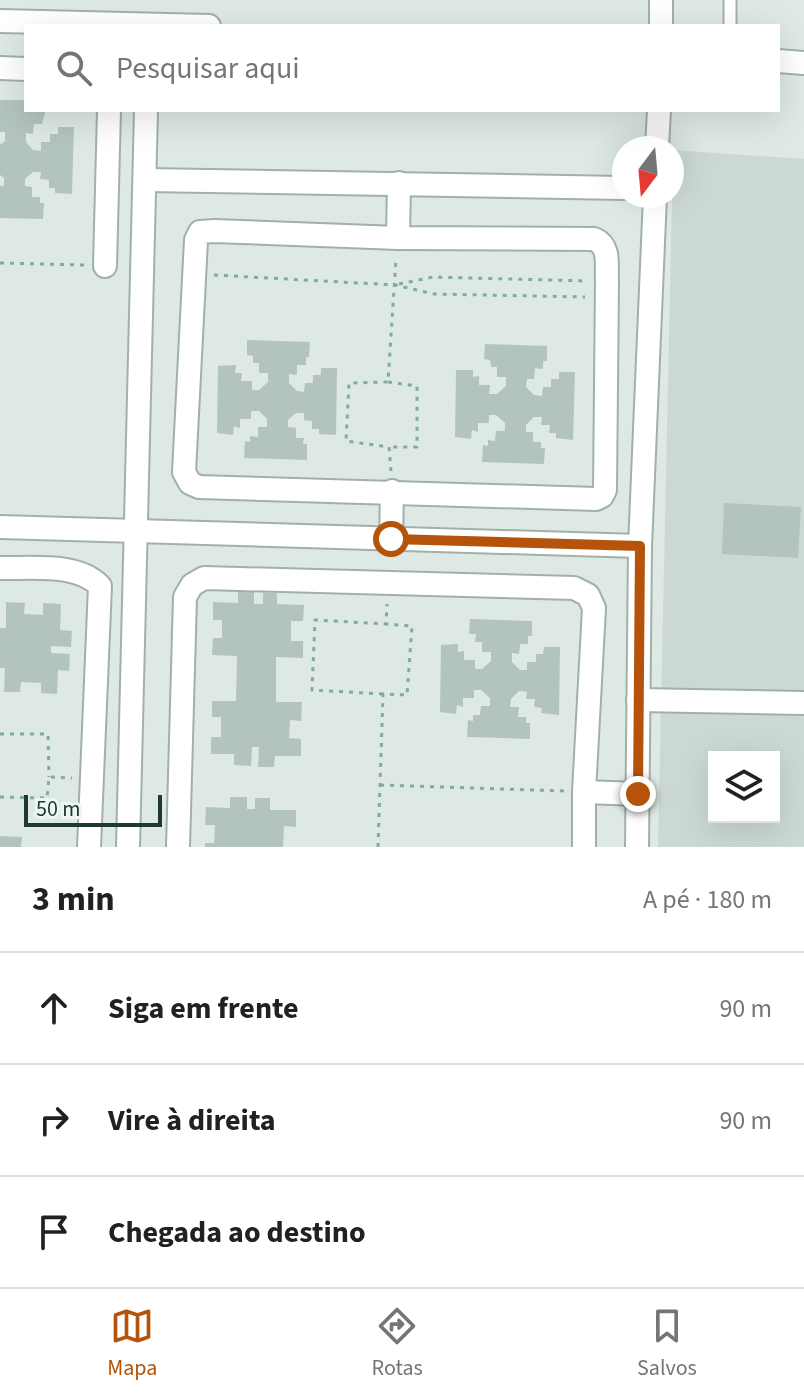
<!DOCTYPE html>
<html lang="pt">
<head>
<meta charset="utf-8">
<style>
  body { margin:0; font-family:"Source Sans 3",sans-serif; background:#f2f2f2; color:#202124 }
  .controls { position:absolute; right:24px; bottom:24px; display:grid; overflow:hidden; border-radius:0px; box-shadow:0 8px 32px #0002 }
  .controls button { width:72px; height:72px; display:grid; place-items:center; padding:0; border:0; border-bottom:2px solid #e0e0e0; background:#fff; color:#202124; font:40px sans-serif }
  .compass { position:absolute; left:612px; top:136px; width:72px; height:72px; border-radius:50%; background:#fff; box-shadow:0 8px 32px #0002; rotate:196deg }
  .scale { position:absolute; left:24px; bottom:20px; width:138px; box-sizing:border-box; padding-left:8px; border:4px solid #203832; border-top:0; font-size:22px; line-height:28px; white-space:nowrap; color:#203832; -webkit-text-stroke:6px #eef6f2; paint-order:stroke }
  .stop { position:absolute; width:24px; height:24px; margin:-18px; border:6px solid #b45309; border-radius:50%; background:#fff }
  .stop.end { background:#b45309; border-color:#fff; box-shadow:0 2px 8px #0008 }
  .list { margin:0; padding:0; list-style:none }
  h2 { display:flex; justify-content:space-between; align-items:center; height:104px; margin:0; padding:0 32px; font-size:34px }
  h2 small { font-size:26px; font-weight:400; color:#757577 }
  .list li { display:grid; grid-template-columns:52px 1fr auto; gap:24px; align-items:center; box-sizing:border-box; height:112px; padding:0 32px; border-top:2px solid #e0e0e0 }
  .list b { display:block; font-size:30px; white-space:nowrap }
  .list em { font-size:26px; font-style:normal; color:#757577 }
  .icon { flex:none; width:44px; height:44px; fill:none; stroke:currentColor; stroke-width:2; stroke-linecap:round; stroke-linejoin:round }
  .map { position:relative; flex:none; width:804px; height:847px; overflow:hidden }
  .search { position:absolute; background:#fff; box-shadow:0 8px 32px #0002; left:24px; right:24px; top:24px; height:88px; display:flex; align-items:center; gap:20px; box-sizing:border-box; padding:0 28px; border-radius:0px; color:#757577; font-size:30px }
  .sheet { height:440px; background:#fff }
  nav { display:flex; justify-content:space-around; align-items:center; box-sizing:border-box; height:112px; border-top:2px solid #e0e0e0; background:#fff; font-size:22px; color:#757577 }
  nav a { display:grid; justify-items:center; gap:4px }
  nav .on { color:#b45309 }
  .map>svg:first-child { display:block }
  .built { fill:#ccd9d3; fill-rule:evenodd }
  .building { fill:#b3c4bd }
  .lines { fill:none; stroke-linecap:round; stroke-linejoin:round }
  .service-casing { stroke:#a1b0ab; stroke-width:15 }
  .minor-casing { stroke:#a1b0ab; stroke-width:26 }
  .path { stroke:#7fac9f; stroke-width:3; stroke-dasharray:4 6; stroke-linecap:butt }
  .service { stroke:#fff; stroke-width:11 }
  .minor { stroke:#fff; stroke-width:22 }
  .route { stroke:#b45309; stroke-width:10 }
</style>
</head>
<body>
<div class="map">
<svg width="804" height="847" viewBox="0 0 804 847">
  <rect width="100%" height="100%" fill="#dee9e4"/>
  <path class="built" d="M 673,150 L 804,159 L 804,847 L 658,847 ZM 714,757 L 774,757 L 774,817 L 714,817 Z"/>
  <g class="building">
    <polygon points="0,100 26,100 26,110 46,110 42,124 34,124 33,134 26,133 26,142 33,150 41,151 41,142 50,142 50,134 58,134 58,127 74,127 72,194 55,193 55,188 49,188 49,180 40,179 41,172 33,172 25,179 25,186 32,187 32,197 40,197 40,203 44,203 43,219 0,218 0,186 4,186 4,178 0,175 0,145 5,141 5,132 0,132"/>
    <polygon points="247,340 310,342 309,357 306,357 306,365 297,365 297,375 289,374 289,383 297,391 304,392 305,383 313,383 313,375 321,375 321,368 337,368 336,435 319,434 319,429 312,429 312,421 304,420 304,413 296,413 288,420 288,427 296,428 296,438 304,438 303,444 307,444 307,460 244,458 245,441 250,442 250,436 258,437 258,427 267,427 267,419 259,411 251,411 251,419 240,419 240,428 234,426 233,435 217,433 218,366 236,365 235,373 242,373 241,381 252,381 252,390 259,390 268,382 268,373 259,373 259,363 253,363 253,356 247,355"/>
    <polygon points="485,344 547,346 547,361 543,361 543,369 535,368 534,379 527,379 526,387 534,395 542,396 543,387 551,387 551,379 559,379 559,372 575,372 573,440 556,438 556,433 549,433 550,425 541,425 542,417 534,417 526,425 526,432 533,432 533,442 541,442 541,448 545,448 544,464 482,462 483,445 488,446 488,440 495,441 496,431 505,431 505,423 496,415 489,415 489,423 478,423 478,432 472,430 471,439 455,437 456,370 473,370 473,377 479,376 479,385 490,385 489,394 497,394 506,386 506,377 497,377 497,367 491,367 490,360 484,359"/>
    <polygon points="724,503 801,507 798,558 722,554"/>
    <polygon points="238,592 254,592 254,604 263,604 263,593 277,593 277,604 304,605 303,621 291,621 291,641 303,641 303,658 276,657 276,702 302,702 301,721 290,720 289,738 301,739 301,756 275,756 274,767 258,767 259,747 252,747 251,766 234,765 234,754 211,754 211,737 221,737 221,717 212,717 212,701 236,701 237,656 212,655 213,638 222,638 222,620 213,620 213,602 238,603"/>
    <polygon points="6,602 25,603 24,614 43,615 43,603 61,604 60,630 72,631 71,647 51,646 51,653 70,654 69,671 58,670 57,694 41,693 41,683 21,682 20,692 4,692 5,668 0,668 0,628 6,628"/>
    <polygon points="470,619 532,621 532,636 528,636 528,644 520,644 519,654 512,653 512,662 520,670 527,670 527,662 536,662 536,654 543,654 544,647 560,647 559,715 541,713 542,708 534,707 535,699 526,699 527,692 519,691 511,699 510,707 519,707 518,717 526,717 526,723 530,723 530,739 467,737 468,720 473,721 473,715 480,715 481,706 490,706 490,698 481,690 474,690 474,698 463,698 463,707 457,705 456,714 440,712 441,645 458,644 458,652 464,651 464,660 475,660 475,669 482,669 491,661 491,652 482,652 482,642 475,642 476,634 469,634"/>
    <polygon points="230,797 247,797 247,809 255,809 255,798 270,798 270,810 296,810 296,827 284,826 283,847 205,847 205,843 214,843 215,825 205,825 206,807 230,808"/>
    <polygon points="0,836 22,837 21,847 0,847"/>
  </g>
  <g class="lines">
    <g class="service-casing">
      <polyline id="service" points="730,0 730,26"/>
    </g>
    <g class="minor-casing">
      <g id="minor">
        <polyline points="661,0 661,26"/>
        <polyline points="0,21 209,26"/>
        <polyline points="778,61 804,63"/>
        <polyline points="0,68 26,69"/>
        <polyline points="657,148 659,110"/>
        <polyline points="145,180 624,188"/>
        <path d="M 214,231 L 398,238 L 594,239 C 611,246 606,265 607,281 L 605,490 L 602,496 L 596,499 L 199,487 L 190,483 L 184,472 L 196,240 L 200,232 Z"/>
        <polyline points="398,238 399,183"/>
        <polyline points="105,266 109,110"/>
        <polyline points="0,527 640,546"/>
        <polyline points="391,539 392,491"/>
        <path d="M 0,568 C 31,569 77,562 100,586 L 89,847"/>
        <polyline points="638,700 804,703"/>
        <polyline points="584,792 638,794"/>
        <polyline points="128,847 146,110"/>
        <polyline points="178,847 185,597 192,585 204,578 574,588 588,595 594,608 584,792 584,847"/>
        <polyline points="637,847 640,546 655,196"/>
      </g>
    </g>
    <g class="path">
      <polyline points="0,263 84,265"/>
      <polyline points="214,275 395,285 434,294 585,297"/>
      <polyline points="399,284 433,277 587,281"/>
      <polyline points="388,382 417,386 417,447 389,447"/>
      <polyline points="391,471 389,447 346,441 349,383 388,382 396,259"/>
      <polyline points="383,694 312,690 315,620 386,624"/>
      <polyline points="0,734 48,734 49,777"/>
      <polyline points="380,785 564,791"/>
      <polyline points="0,797 47,798 49,777 72,778"/>
      <polyline points="378,847 383,694 407,695 412,626 386,624 387,604"/>
    </g>
    <use href="#service" class="service"/>
    <use href="#minor" class="minor"/>
  </g>
  <g class="lines">
    <polyline class="route" points="391,539 640,546 638,794"/>
  </g>
</svg>
<div class="controls">
<button><svg class="icon" aria-label="layers" viewBox="0 0 24 24"><path d="M12 4l9 5-9 5-9-5zM3 14l9 5 9-5"/></svg></button>
</div>
<svg class="compass" viewBox="-18 -18 36 36"><path d="M0-13l5 13h-10z" fill="#e53935"/><path d="M0 13l5-13h-10z" fill="#757577"/></svg>
<div class="scale">50 m</div>
<div class="stop" style="left:391px;top:539px"></div>
<div class="stop end" style="left:638px;top:794px"></div>
<div class="search"><svg class="icon" aria-label="search" viewBox="0 0 24 24"><circle cx="10" cy="10" r="6"/><path d="M15 15l6 6"/></svg>Pesquisar aqui</div>
</div>
<section class="sheet">
<h2>3 min<small>A pé · 180 m</small></h2>
<ul class="list">
<li><svg class="icon" aria-label="ahead" viewBox="0 0 24 24"><path d="M12 20V5M6 11l6-6 6 6"/></svg><div><b>Siga em frente</b></div><em>90 m</em></li>
<li><svg class="icon" aria-label="right" viewBox="0 0 24 24"><path d="M7 20v-9h11M14 6l5 5-5 5"/></svg><div><b>Vire à direita</b></div><em>90 m</em></li>
<li><svg class="icon" aria-label="arrive" viewBox="0 0 24 24"><path d="M6 21V4h12l-3 4 3 4H6"/></svg><div><b>Chegada ao destino</b></div></li>
</ul>
</section>
<nav>
<a class="on"><svg class="icon" aria-label="map" viewBox="0 0 24 24"><path d="M3 6l6-2 6 2 6-2v14l-6 2-6-2-6 2zM9 4v14M15 6v14"/></svg>Mapa</a>
<a><svg class="icon" aria-label="directions" viewBox="0 0 24 24"><path d="M12 3l9 9-9 9-9-9zM9 14v-3h6M13 9l2 2-2 2"/></svg>Rotas</a>
<a><svg class="icon" aria-label="saved" viewBox="0 0 24 24"><path d="M7 4h10v16l-5-4-5 4z"/></svg>Salvos</a>
</nav>
</body>
</html>
